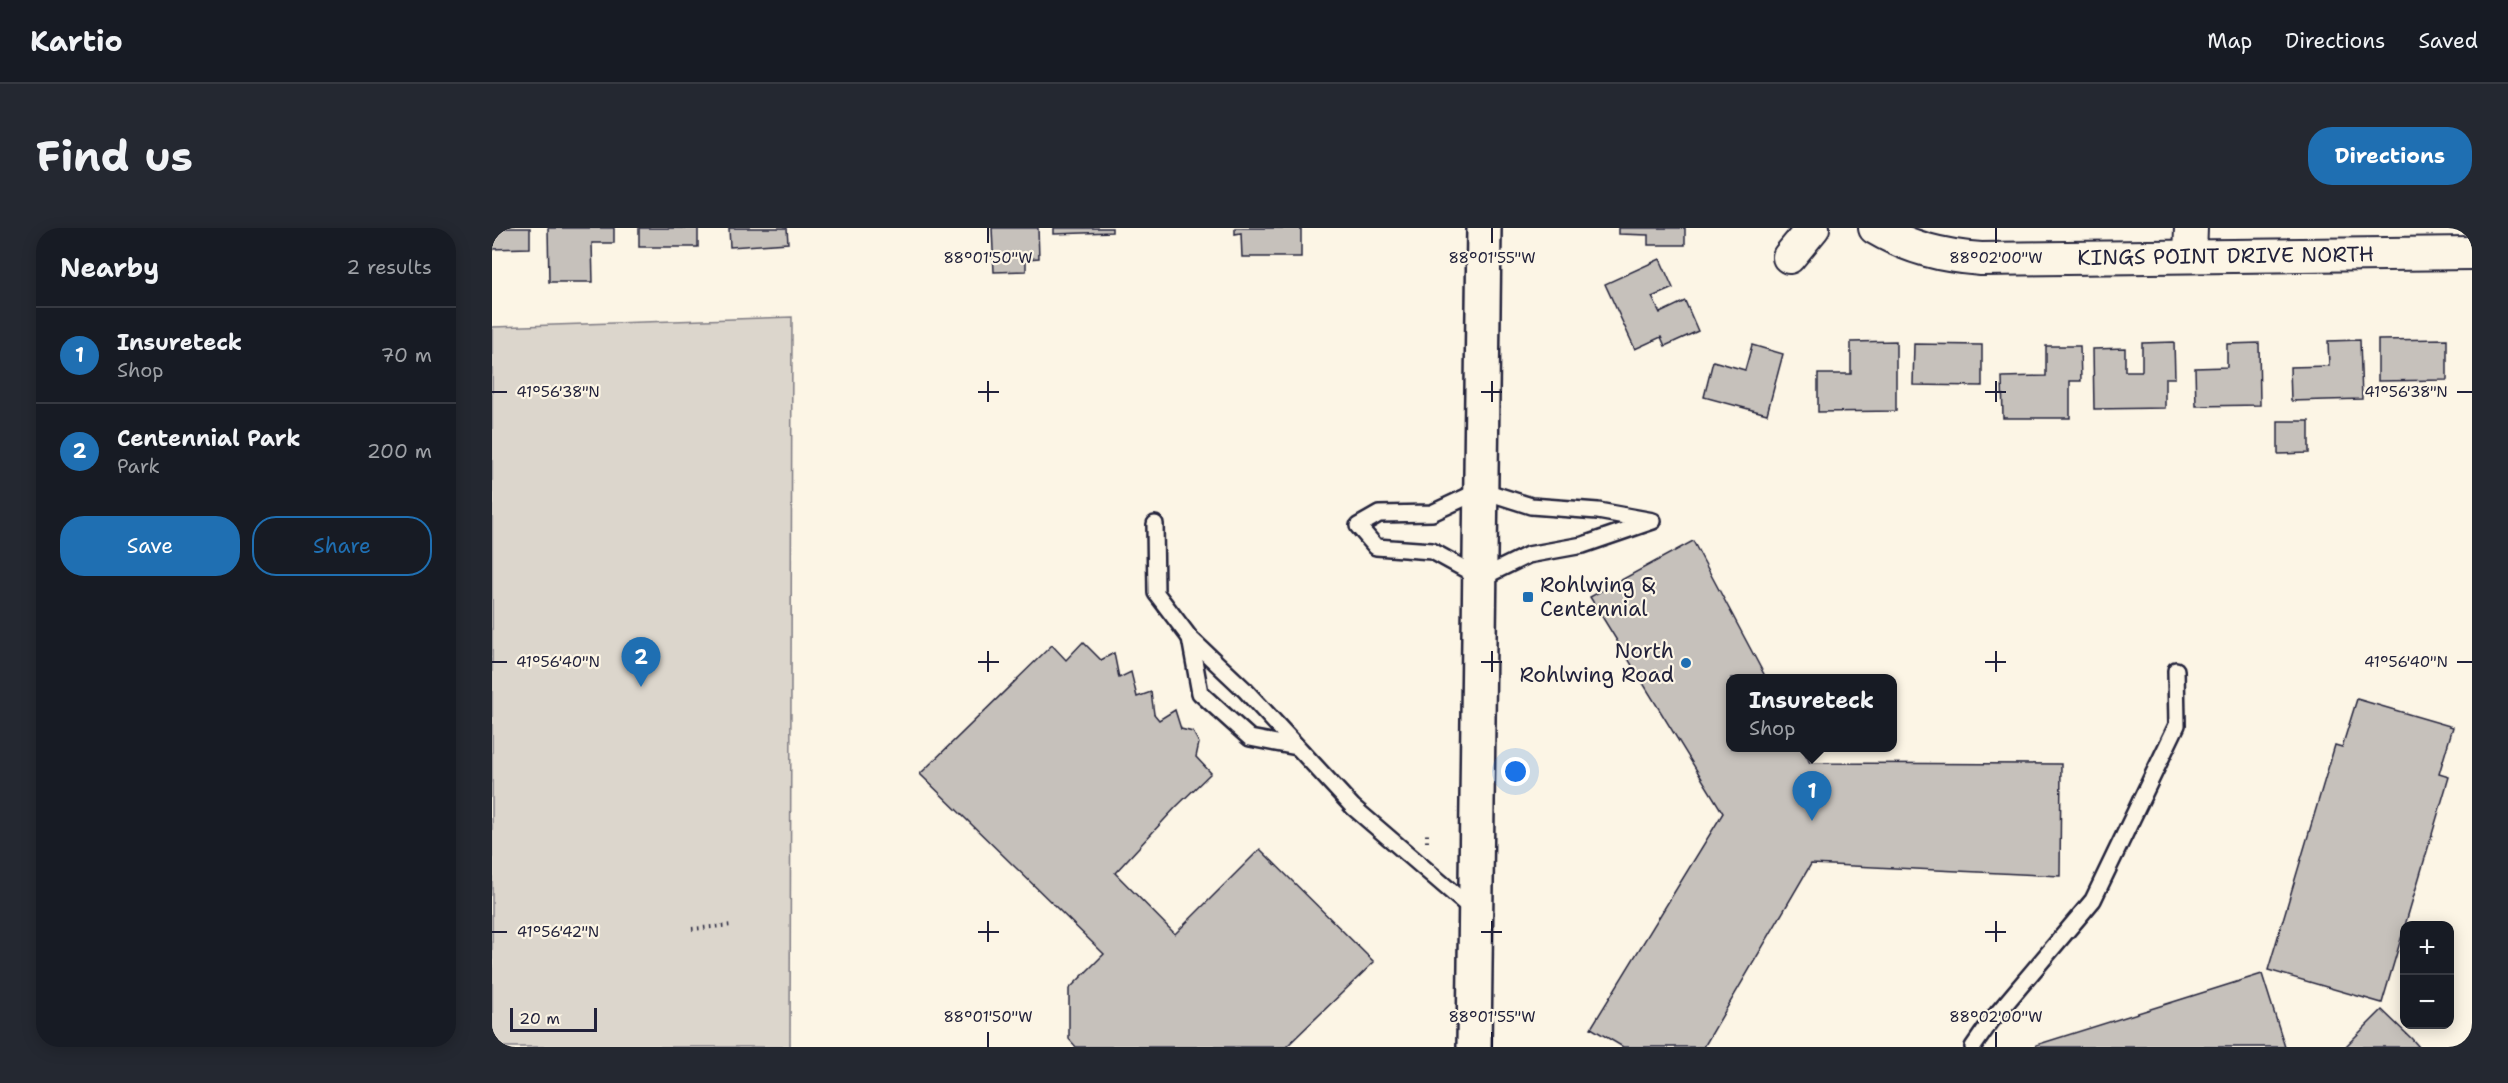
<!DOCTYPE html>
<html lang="en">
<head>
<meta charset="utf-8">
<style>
  body { margin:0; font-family:"Shantell Sans",sans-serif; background:#242831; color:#f1f3f6 }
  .controls { position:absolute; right:18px; bottom:18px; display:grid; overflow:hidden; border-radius:12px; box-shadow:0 3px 15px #0003 }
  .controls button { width:54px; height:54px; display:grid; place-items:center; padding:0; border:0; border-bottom:2px solid #363941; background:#171b24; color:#f1f3f6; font:30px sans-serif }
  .scale { position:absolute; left:18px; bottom:15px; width:87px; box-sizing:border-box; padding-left:6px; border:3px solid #22223b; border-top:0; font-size:16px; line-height:21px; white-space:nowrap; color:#22223b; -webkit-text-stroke:4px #fcf5e5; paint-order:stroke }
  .you { position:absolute; left:1024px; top:544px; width:21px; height:21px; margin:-15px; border:4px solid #fff; border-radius:50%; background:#1a73e8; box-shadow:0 0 0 9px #1a73e833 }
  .badge { display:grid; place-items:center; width:39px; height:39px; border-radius:50%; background:#1f6fb2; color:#fff; font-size:20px; font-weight:700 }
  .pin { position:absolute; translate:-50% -50px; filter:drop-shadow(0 2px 3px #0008) }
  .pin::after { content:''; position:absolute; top:32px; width:21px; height:18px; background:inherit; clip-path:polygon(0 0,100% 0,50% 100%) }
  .popup { position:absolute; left:1234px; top:446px; width:171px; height:78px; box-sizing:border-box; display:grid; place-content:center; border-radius:12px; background:#171b24; filter:drop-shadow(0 2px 4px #0005); font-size:20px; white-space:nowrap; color:#9ea1a6 }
  .popup b { font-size:22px; color:#f1f3f6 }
  .popup::after { content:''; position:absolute; left:50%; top:100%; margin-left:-12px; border:12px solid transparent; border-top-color:#171b24 }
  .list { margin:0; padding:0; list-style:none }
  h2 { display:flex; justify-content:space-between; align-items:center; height:78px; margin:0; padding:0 24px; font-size:26px }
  h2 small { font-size:20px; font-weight:400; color:#9ea1a6 }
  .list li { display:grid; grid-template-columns:39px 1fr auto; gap:18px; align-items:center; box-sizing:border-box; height:96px; padding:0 24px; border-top:2px solid #363941 }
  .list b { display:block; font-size:22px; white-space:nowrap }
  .list p { margin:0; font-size:20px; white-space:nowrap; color:#9ea1a6 }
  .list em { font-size:20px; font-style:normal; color:#9ea1a6 }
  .actions { display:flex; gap:12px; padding:18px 24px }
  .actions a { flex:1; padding:14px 0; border:2px solid #1f6fb2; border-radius:24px; text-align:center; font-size:21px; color:#1f6fb2 }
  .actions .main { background:#1f6fb2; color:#fff }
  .map { position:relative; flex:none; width:1980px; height:819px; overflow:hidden; border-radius:24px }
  header { display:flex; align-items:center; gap:36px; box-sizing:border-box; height:84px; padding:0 30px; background:#171b24; border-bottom:2px solid #363941 }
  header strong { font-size:28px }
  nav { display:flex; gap:33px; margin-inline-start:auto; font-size:21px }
  .intro { display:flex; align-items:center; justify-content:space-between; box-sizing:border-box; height:144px; padding:0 36px }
  h1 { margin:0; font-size:42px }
  .button { padding:15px 27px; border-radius:24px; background:#1f6fb2; color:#fff; font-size:21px; font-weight:700 }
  main { display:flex; gap:36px; padding:0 36px }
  aside { flex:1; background:#171b24; border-radius:24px; box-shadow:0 3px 15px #0003 }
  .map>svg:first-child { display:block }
  .green { fill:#dcd6cc; stroke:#7f7c84; stroke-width:1.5 }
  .building { fill:#c6c1bb; stroke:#22223b; stroke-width:1.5 }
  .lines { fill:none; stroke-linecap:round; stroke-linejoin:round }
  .service-casing { stroke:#22223b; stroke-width:20 }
  .minor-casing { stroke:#22223b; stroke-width:36 }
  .primary-casing { stroke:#22223b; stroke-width:38 }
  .path { stroke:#22223b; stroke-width:4; stroke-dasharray:1.5 4.5; stroke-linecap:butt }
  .service { stroke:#fcf5e5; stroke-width:15 }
  .minor { stroke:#fcf5e5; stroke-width:32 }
  .primary { stroke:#fcf5e5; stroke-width:33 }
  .ticks { fill:none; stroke:#22223b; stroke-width:2 }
  .poi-dot { fill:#1f6fb2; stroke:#fcf5e5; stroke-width:2 }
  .labels { text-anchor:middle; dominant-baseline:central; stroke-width:4.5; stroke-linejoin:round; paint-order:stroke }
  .street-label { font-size:21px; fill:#22223b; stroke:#fcf5e5 }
  .poi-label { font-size:21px; fill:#22223b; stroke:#fcf5e5; text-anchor:start }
  .ticks-label { font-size:15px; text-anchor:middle; fill:#22223b; stroke:#fcf5e5; stroke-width:4.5; stroke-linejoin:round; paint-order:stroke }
</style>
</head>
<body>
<header>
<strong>Kartio</strong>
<nav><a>Map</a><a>Directions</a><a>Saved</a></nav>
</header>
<div class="intro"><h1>Find us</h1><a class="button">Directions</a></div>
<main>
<aside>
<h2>Nearby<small>2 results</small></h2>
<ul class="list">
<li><span class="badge">1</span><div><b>Insureteck</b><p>Shop</p></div><em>70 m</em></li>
<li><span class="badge">2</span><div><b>Centennial Park</b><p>Park</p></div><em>200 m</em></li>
</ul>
<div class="actions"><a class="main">Save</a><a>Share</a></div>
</aside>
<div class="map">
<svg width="1980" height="819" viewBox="0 0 1980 819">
  <rect width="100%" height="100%" fill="#fcf5e5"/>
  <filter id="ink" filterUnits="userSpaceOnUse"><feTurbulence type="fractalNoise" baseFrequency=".0167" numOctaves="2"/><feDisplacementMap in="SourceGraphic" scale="12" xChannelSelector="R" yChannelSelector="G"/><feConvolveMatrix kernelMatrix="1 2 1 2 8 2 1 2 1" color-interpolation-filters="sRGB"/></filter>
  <g filter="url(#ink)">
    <polygon class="green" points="300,89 298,819 0,819 0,99"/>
    <g class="building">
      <polygon points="0,0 38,0 38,20 0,21"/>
      <polygon points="56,0 122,0 122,15 100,15 101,54 57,54"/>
      <rect x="147" y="0" width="59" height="19"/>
      <polygon points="237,0 295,0 296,15 238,19"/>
      <polygon points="500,0 546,0 547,30 534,31 534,43 502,44"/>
      <polygon points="562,0 620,0 620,4 562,6"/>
      <polygon points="743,0 809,0 809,29 750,29 749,5 743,6"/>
      <polygon points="1127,0 1193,0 1193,17 1156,17 1156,7 1127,6"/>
      <polygon points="1168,31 1181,60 1160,69 1168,85 1193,73 1206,103 1173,118 1169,109 1143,121 1113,56"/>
      <polygon points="1955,111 1955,152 1886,153 1886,112"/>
      <polygon points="1868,112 1870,171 1799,173 1798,139 1837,138 1836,113"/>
      <polygon points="1404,113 1404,183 1326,184 1326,146 1359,146 1359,114"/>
      <polygon points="1682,114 1683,150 1673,150 1673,180 1602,181 1601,121 1633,120 1633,143 1650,143 1650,115"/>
      <polygon points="1767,115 1768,177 1704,178 1703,140 1735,139 1735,116"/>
      <polygon points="1422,116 1490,117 1490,158 1421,157"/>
      <polygon points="1260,117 1291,126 1275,186 1212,169 1221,133 1253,142"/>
      <polygon points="1554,118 1588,118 1589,153 1578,153 1578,190 1511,190 1510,149 1554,148"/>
      <polygon points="1786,193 1817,193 1817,225 1786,226"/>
      <polygon points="1201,313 1274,450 1239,450 1239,520 1310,520 1318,535 1569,536 1568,648 1319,636 1212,819 1131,819 1099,800 1231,585 1098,369"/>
      <polygon points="591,414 609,432 622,425 627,450 639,444 645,469 659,464 662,486 667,492 683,482 689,501 701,504 707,515 704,529 719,545 684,579 623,645 683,706 768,621 882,734 794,819 584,819 577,811 577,761 612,726 428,546 560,417 574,432"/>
      <polygon points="1865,471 1961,499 1947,546 1957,549 1890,775 1776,742 1843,517 1850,519"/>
      <polygon points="1770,746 1793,819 1544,819 1544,817"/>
      <polygon points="1890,782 1920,811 1927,819 1853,819"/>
    </g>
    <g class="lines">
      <g class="service-casing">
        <g id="service">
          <polygon points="989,262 1039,278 1106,283 1161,293 1091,317 1036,327 989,350 940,323 884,319 866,298 887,286 940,285"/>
          <polyline points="663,296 664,365 698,410 753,462 861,579 982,683"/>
          <polyline points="698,410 708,465 758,510 805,519"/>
          <polyline points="1481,819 1499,793 1601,672 1685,497 1684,442"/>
        </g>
      </g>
      <g class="minor-casing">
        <g id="minor">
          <path id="s1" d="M 1383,0 C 1417,20 1450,28 1489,31 L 1980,25"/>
          <polyline points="1698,28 1699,0"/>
          <polyline points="1297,29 1321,0"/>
        </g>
      </g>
      <g class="primary-casing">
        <polyline id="primary" points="982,819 992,0"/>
      </g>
      <g class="path">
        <polyline points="935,614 935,605"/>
        <polyline points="200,701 240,697"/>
      </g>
      <use href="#service" class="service"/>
      <use href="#minor" class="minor"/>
      <use href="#primary" class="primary"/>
    </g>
  </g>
  <path class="ticks" d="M 496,0 L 496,15M 1000,0 L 1000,15M 1504,0 L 1504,15M 496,153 L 496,174M 1000,153 L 1000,174M 1504,153 L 1504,174M 0,164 L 15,164M 486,164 L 507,164M 989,164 L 1010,164M 1493,164 L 1514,164M 1965,164 L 1980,164M 496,423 L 496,444M 1000,423 L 1000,444M 1504,423 L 1504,444M 0,434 L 15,434M 486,434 L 507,434M 989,434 L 1010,434M 1493,434 L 1514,434M 1965,434 L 1980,434M 496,693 L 496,714M 1000,693 L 1000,714M 1504,693 L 1504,714M 0,704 L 15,704M 486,704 L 507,704M 989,704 L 1010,704M 1493,704 L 1514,704M 496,804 L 496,819M 1000,804 L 1000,819M 1504,804 L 1504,819"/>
  <g class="poi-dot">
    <rect x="1030" y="363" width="12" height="12" rx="3"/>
    <circle cx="1194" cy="435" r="6"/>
  </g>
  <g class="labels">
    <g class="street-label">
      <text stroke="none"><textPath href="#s1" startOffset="356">KINGS POINT DRIVE NORTH</textPath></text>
    </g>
    <g class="poi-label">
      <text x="1048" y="357">Rohlwing &amp;<tspan x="1048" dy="24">Centennial</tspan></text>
      <text x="1182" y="423" text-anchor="end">North<tspan x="1182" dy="24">Rohlwing Road</tspan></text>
    </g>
  </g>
  <g class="ticks-label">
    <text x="496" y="35">88°01'50"W</text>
    <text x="1000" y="35">88°01'55"W</text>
    <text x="1504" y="35">88°02'00"W</text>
    <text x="1914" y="169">41°56'38"N</text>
    <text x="66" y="169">41°56'38"N</text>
    <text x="1914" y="439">41°56'40"N</text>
    <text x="66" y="439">41°56'40"N</text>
    <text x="66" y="709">41°56'42"N</text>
    <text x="496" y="794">88°01'50"W</text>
    <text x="1000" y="794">88°01'55"W</text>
    <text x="1504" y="794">88°02'00"W</text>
  </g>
</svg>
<div class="controls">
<button>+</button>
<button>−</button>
</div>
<div class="scale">20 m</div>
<div class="you"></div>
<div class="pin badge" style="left:1320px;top:593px">1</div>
<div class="popup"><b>Insureteck</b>Shop</div>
<div class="pin badge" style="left:149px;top:459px">2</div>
</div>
</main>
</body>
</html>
